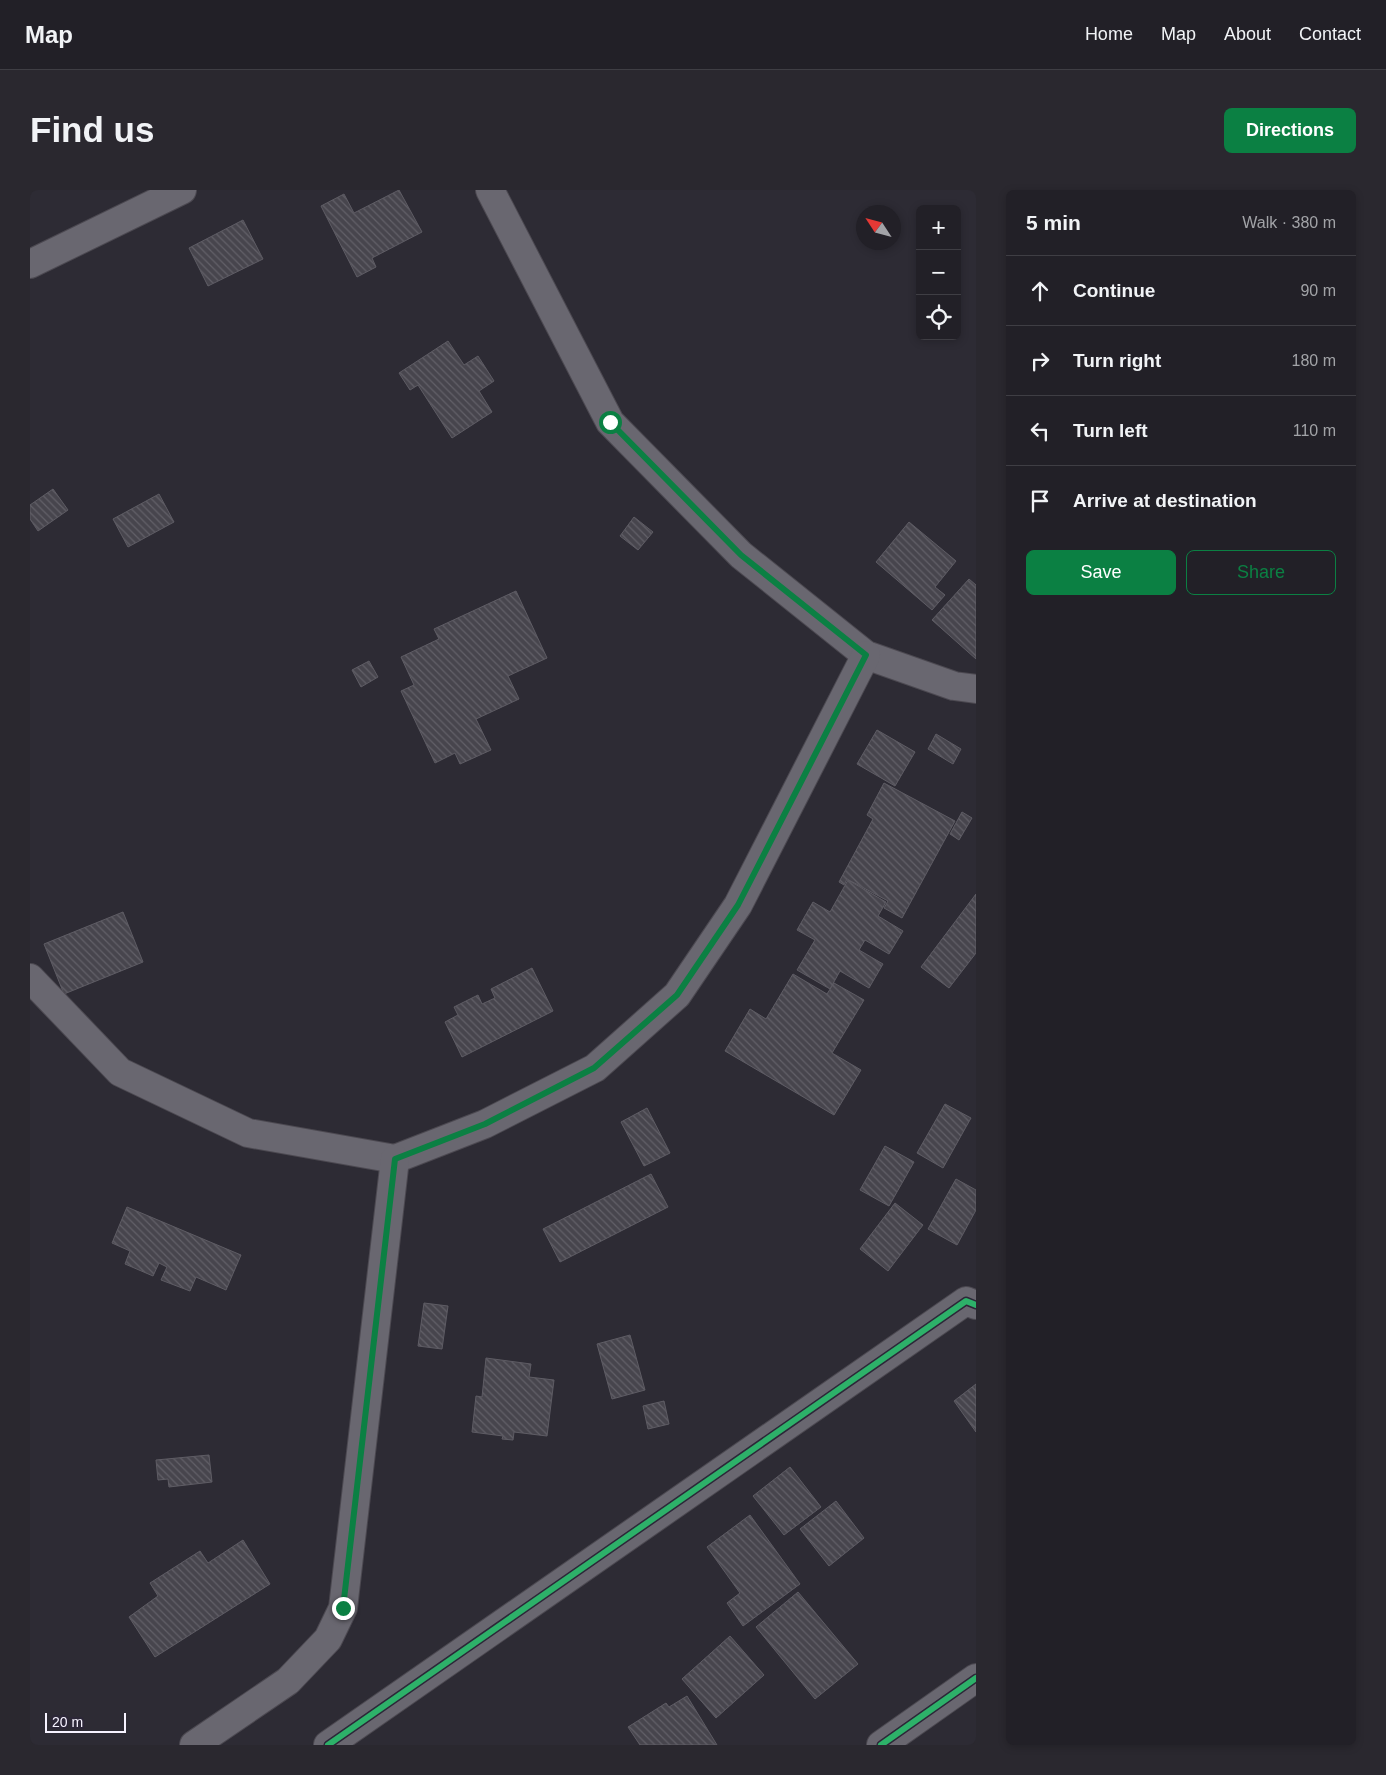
<!DOCTYPE html>
<html lang="en">
<head>
<meta charset="utf-8">
<style>
  body { margin:0; font-family:Arial,sans-serif; background:#2a282f; color:#f1f3f6 }
  .controls { position:absolute; right:15px; top:15px; display:grid; overflow:hidden; border-radius:8px; box-shadow:0 2px 8px #0003 }
  .controls button { width:45px; height:45px; display:grid; place-items:center; padding:0; border:0; border-bottom:1px solid #3f3e44; background:#222027; color:#f1f3f6; font:25px sans-serif }
  .compass { position:absolute; left:826px; top:15px; width:45px; height:45px; border-radius:50%; background:#222027; box-shadow:0 2px 8px #0003; rotate:306deg }
  .scale { position:absolute; left:15px; bottom:12px; width:81px; box-sizing:border-box; padding-left:5px; border:2px solid #f6f3ff; border-top:0; font-size:14px; line-height:18px; white-space:nowrap; color:#f6f3ff; -webkit-text-stroke:4px #2c2738; paint-order:stroke }
  .stop { position:absolute; width:15px; height:15px; margin:-11px; border:4px solid #0b8043; border-radius:50%; background:#fff }
  .stop.end { background:#0b8043; border-color:#fff; box-shadow:0 1px 5px #0008 }
  .list { margin:0; padding:0; list-style:none }
  h2 { display:flex; justify-content:space-between; align-items:center; height:65px; margin:0; padding:0 20px; font-size:21px }
  h2 small { font-size:16px; font-weight:400; color:#a2a3a7 }
  .list li { display:grid; grid-template-columns:32px 1fr auto; gap:15px; align-items:center; box-sizing:border-box; height:70px; padding:0 20px; border-top:1px solid #3f3e44 }
  .list b { display:block; font-size:19px; white-space:nowrap }
  .list em { font-size:16px; font-style:normal; color:#a2a3a7 }
  .actions { display:flex; gap:10px; padding:15px 20px }
  .actions a { flex:1; padding:11px 0; border:1px solid #0b8043; border-radius:8px; text-align:center; font-size:18px; color:#0b8043 }
  .actions .main { background:#0b8043; color:#fff }
  .icon { flex:none; width:28px; height:28px; fill:none; stroke:currentColor; stroke-width:2; stroke-linecap:round; stroke-linejoin:round }
  .map { position:relative; flex:none; width:946px; height:1555px; overflow:hidden; border-radius:8px }
  header { display:flex; align-items:center; gap:30px; box-sizing:border-box; height:70px; padding:0 25px; background:#222027; border-bottom:1px solid #3f3e44 }
  header strong { font-size:24px }
  nav { display:flex; gap:28px; margin-inline-start:auto; font-size:18px }
  .intro { display:flex; align-items:center; justify-content:space-between; box-sizing:border-box; height:120px; padding:0 30px }
  h1 { margin:0; font-size:35px }
  .button { padding:12px 22px; border-radius:8px; background:#0b8043; color:#fff; font-size:18px; font-weight:700 }
  main { display:flex; gap:30px; padding:0 30px }
  aside { flex:1; background:#222027; border-radius:8px; box-shadow:0 2px 8px #0003 }
  .map>svg:first-child { display:block }
  .building { fill:url(#building-back-hatch); stroke:#5e5c64 }
  .lines { fill:none; stroke-linecap:round; stroke-linejoin:round }
  .minor-casing { stroke:#4c4951; stroke-width:30 }
  .minor { stroke:#696770; stroke-width:28 }
  .cycleway-casing { stroke:#2c2738; stroke-width:9 }
  .cycleway { stroke:#2db169; stroke-width:6 }
  .route { stroke:#0b8043; stroke-width:6 }
</style>
</head>
<body>
<header>
<strong>Map</strong>
<nav><a>Home</a><a>Map</a><a>About</a><a>Contact</a></nav>
</header>
<div class="intro"><h1>Find us</h1><a class="button">Directions</a></div>
<main>
<div class="map">
<svg width="946" height="1555" viewBox="0 0 946 1555">
  <defs>
    <pattern id="building-back-hatch" width="6" height="6" patternUnits="userSpaceOnUse" patternTransform="scale(1.25)"><rect width="6" height="6" fill="#47454d"/><path d="M-1 5l2 2M0 0l6 6M5-1l2 2" fill="none" stroke="#626068"/></pattern>
  </defs>
  <rect width="100%" height="100%" fill="#2d2b34"/>
  <g class="building">
    <polygon points="369,0 392,42 342,68 346,77 327,87 291,16 314,4 324,23"/>
    <polygon points="213,30 233,69 178,96 159,58"/>
    <polygon points="418,151 434,175 448,166 464,191 449,201 462,222 422,248 388,195 380,200 369,183"/>
    <polygon points="23,299 38,320 8,341 0,329 0,315"/>
    <polygon points="129,304 144,332 98,357 83,329"/>
    <polygon points="604,327 623,342 608,360 590,346"/>
    <polygon points="879,332 926,371 905,397 915,405 902,420 846,372"/>
    <polygon points="939,389 946,395 946,469 902,430"/>
    <polygon points="486,401 517,468 478,486 489,509 446,529 461,560 430,574 425,563 405,573 371,501 384,495 371,467 409,449 404,439"/>
    <polygon points="339,471 348,487 331,497 322,480"/>
    <polygon points="847,540 885,562 865,596 827,574"/>
    <polygon points="906,544 931,559 923,574 898,559"/>
    <polygon points="854,593 925,631 872,728 854,718 858,711 817,689 814,695 809,692 843,629 837,625"/>
    <polygon points="932,622 942,628 929,650 920,644"/>
    <polygon points="818,690 856,712 848,726 873,741 859,764 835,750 829,760 853,774 839,798 810,781 800,799 767,780 785,750 767,740 783,712 800,722"/>
    <polygon points="946,704 946,763 919,798 891,777"/>
    <polygon points="93,722 113,772 34,804 14,754"/>
    <polygon points="502,778 523,821 432,867 415,832 428,825 424,817 448,805 452,814 465,808 461,799"/>
    <polygon points="763,784 797,804 804,793 834,810 802,863 831,880 804,925 695,861 720,819 736,829"/>
    <polygon points="915,914 941,928 913,978 887,963"/>
    <polygon points="617,918 640,963 614,976 591,932"/>
    <polygon points="855,956 884,972 859,1016 830,1000"/>
    <polygon points="621,984 638,1017 530,1072 513,1039"/>
    <polygon points="926,989 946,1000 946,1020 927,1055 898,1039"/>
    <polygon points="865,1013 893,1035 858,1081 830,1059"/>
    <polygon points="97,1017 211,1065 196,1100 166,1087 160,1101 131,1090 137,1077 129,1073 123,1086 95,1074 100,1061 82,1053"/>
    <polygon points="394,1113 418,1116 412,1159 388,1156"/>
    <polygon points="600,1145 615,1200 582,1209 567,1154"/>
    <polygon points="456,1168 501,1174 499,1187 524,1190 517,1246 484,1242 483,1250 472,1249 473,1246 442,1242 446,1206 452,1207"/>
    <polygon points="946,1194 946,1242 924,1211"/>
    <polygon points="634,1211 639,1234 618,1239 613,1216"/>
    <polygon points="179,1265 182,1292 139,1297 138,1289 128,1290 126,1270"/>
    <polygon points="760,1277 791,1317 754,1345 723,1306"/>
    <polygon points="806,1311 834,1348 799,1376 770,1339"/>
    <polygon points="720,1325 770,1394 713,1436 697,1413 710,1403 677,1357"/>
    <polygon points="213,1350 240,1394 125,1467 99,1427 128,1406 120,1393 170,1361 178,1373"/>
    <polygon points="768,1402 828,1474 785,1509 726,1437"/>
    <polygon points="700,1446 734,1485 686,1528 652,1489"/>
    <polygon points="657,1506 687,1555 610,1555 598,1537 636,1513 639,1517"/>
  </g>
  <g class="lines">
    <g class="minor-casing">
      <g id="minor">
        <polyline points="460,0 580,232 711,365 836,465 924,496 946,499"/>
        <polyline points="0,74 152,0"/>
        <polyline points="0,788 90,882 218,943 365,969 455,934 565,878 647,805 708,715 836,465"/>
        <polyline points="164,1555 258,1491 298,1449 313,1418 365,969"/>
        <polyline points="298,1555 936,1111 946,1115"/>
        <polyline points="851,1555 946,1488"/>
      </g>
    </g>
    <use href="#minor" class="minor"/>
    <g class="cycleway-casing">
      <g id="cycleway">
        <polyline points="298,1555 936,1111 946,1115"/>
        <polyline points="851,1555 946,1488"/>
      </g>
    </g>
    <use href="#cycleway" class="cycleway"/>
  </g>
  <g class="lines">
    <polyline class="route" points="313,1418 365,969 455,934 564,878 647,805 708,715 836,465 711,365 580,232"/>
  </g>
</svg>
<div class="controls">
<button>+</button>
<button>−</button>
<button><svg class="icon" aria-label="locate" viewBox="0 0 24 24"><circle cx="12" cy="12" r="6"/><path d="M12 2v4M12 18v4M2 12h4M18 12h4"/></svg></button>
</div>
<svg class="compass" viewBox="-18 -18 36 36"><path d="M0-13l5 13h-10z" fill="#e53935"/><path d="M0 13l5-13h-10z" fill="#a2a3a7"/></svg>
<div class="scale">20 m</div>
<div class="stop" style="left:580px;top:232px"></div>
<div class="stop end" style="left:313px;top:1418px"></div>
</div>
<aside>
<h2>5 min<small>Walk · 380 m</small></h2>
<ul class="list">
<li><svg class="icon" aria-label="ahead" viewBox="0 0 24 24"><path d="M12 20V5M6 11l6-6 6 6"/></svg><div><b>Continue</b></div><em>90 m</em></li>
<li><svg class="icon" aria-label="right" viewBox="0 0 24 24"><path d="M7 20v-9h11M14 6l5 5-5 5"/></svg><div><b>Turn right</b></div><em>180 m</em></li>
<li><svg class="icon" aria-label="left" viewBox="0 0 24 24"><path d="M17 20v-9H6M10 6l-5 5 5 5"/></svg><div><b>Turn left</b></div><em>110 m</em></li>
<li><svg class="icon" aria-label="arrive" viewBox="0 0 24 24"><path d="M6 21V4h12l-3 4 3 4H6"/></svg><div><b>Arrive at destination</b></div></li>
</ul>
<div class="actions"><a class="main">Save</a><a>Share</a></div>
</aside>
</main>
</body>
</html>
